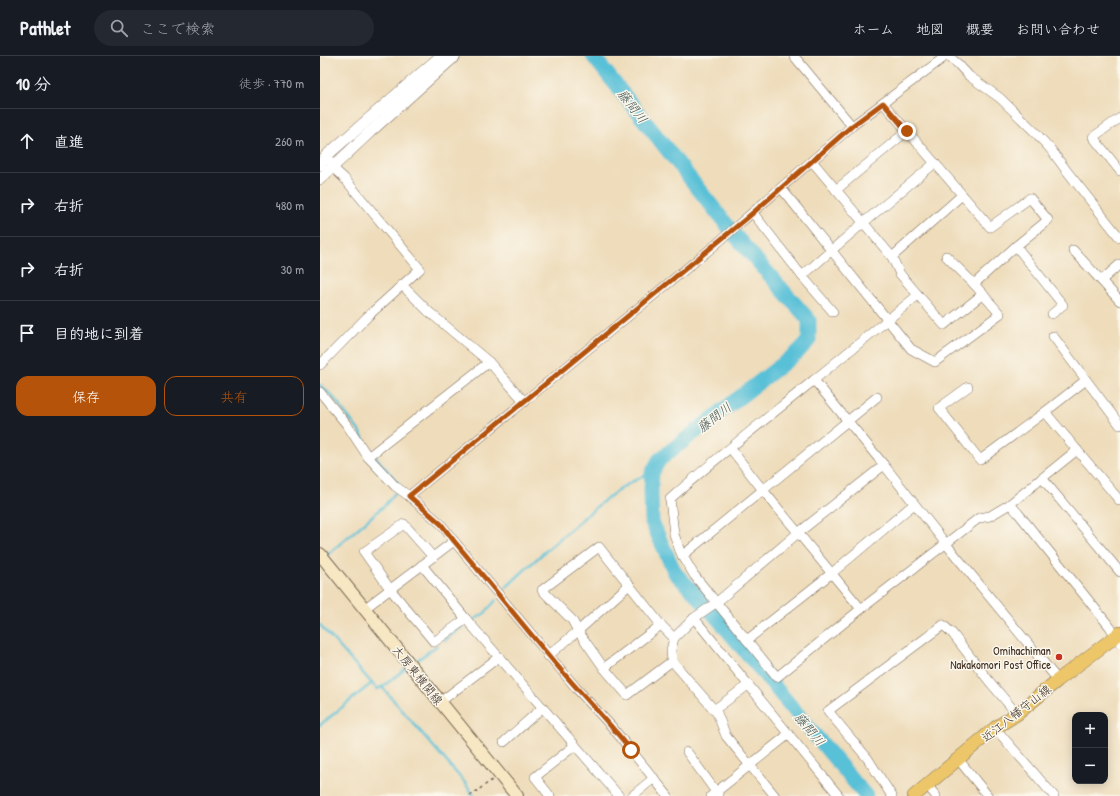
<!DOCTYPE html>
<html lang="ja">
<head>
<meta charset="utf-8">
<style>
  body { margin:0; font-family:"Patrick Hand","Klee One",sans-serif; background:#242831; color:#f1f3f6 }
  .controls { position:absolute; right:12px; bottom:12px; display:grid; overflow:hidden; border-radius:8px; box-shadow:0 2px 10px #0003 }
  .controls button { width:36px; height:36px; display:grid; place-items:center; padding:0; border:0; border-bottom:1px solid #363941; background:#171b24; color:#f1f3f6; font:20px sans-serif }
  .stop { position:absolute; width:12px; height:12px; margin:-9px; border:3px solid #b45309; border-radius:50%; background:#fff }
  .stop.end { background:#b45309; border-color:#fff; box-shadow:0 1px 4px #0008 }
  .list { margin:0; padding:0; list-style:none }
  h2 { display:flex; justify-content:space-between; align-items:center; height:52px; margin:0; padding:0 16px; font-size:17px }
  h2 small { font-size:13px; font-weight:400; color:#9ea1a6 }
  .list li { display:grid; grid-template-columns:26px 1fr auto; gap:12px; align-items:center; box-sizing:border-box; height:64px; padding:0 16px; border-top:1px solid #363941 }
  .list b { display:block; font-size:15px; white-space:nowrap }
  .list em { font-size:13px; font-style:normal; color:#9ea1a6 }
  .actions { display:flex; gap:8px; padding:12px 16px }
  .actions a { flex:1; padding:9px 0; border:1px solid #b45309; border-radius:12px; text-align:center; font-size:14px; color:#b45309 }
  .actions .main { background:#b45309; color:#fff }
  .icon { flex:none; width:22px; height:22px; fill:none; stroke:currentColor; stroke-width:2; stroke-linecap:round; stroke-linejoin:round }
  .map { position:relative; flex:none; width:800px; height:740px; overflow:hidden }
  header { display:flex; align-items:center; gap:24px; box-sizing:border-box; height:56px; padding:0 20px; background:#171b24; border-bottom:1px solid #363941 }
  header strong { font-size:19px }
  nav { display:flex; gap:22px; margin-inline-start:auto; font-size:14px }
  .search { width:280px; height:36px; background:#242831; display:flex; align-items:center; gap:10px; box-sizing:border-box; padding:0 14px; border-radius:22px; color:#9ea1a6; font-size:15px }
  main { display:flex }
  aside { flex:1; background:#171b24 }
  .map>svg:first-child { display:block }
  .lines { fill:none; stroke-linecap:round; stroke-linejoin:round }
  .stream { stroke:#59c0d7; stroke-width:2.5 }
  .river { stroke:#59c0d7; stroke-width:15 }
  .minor-casing { stroke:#7a6855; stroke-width:10 }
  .tertiary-casing { stroke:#7a6855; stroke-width:12 }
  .secondary-casing { stroke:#7a6855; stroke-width:14 }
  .primary-casing { stroke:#7a6855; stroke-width:14 }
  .path { stroke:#7a6855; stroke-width:1.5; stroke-dasharray:3 3; stroke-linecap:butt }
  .minor { stroke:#fff; stroke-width:9 }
  .tertiary { stroke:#fff; stroke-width:11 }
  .secondary { stroke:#f7e8c3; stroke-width:12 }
  .primary { stroke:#ecc669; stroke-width:13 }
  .route { stroke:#b45309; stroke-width:5 }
  .poi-dot { fill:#c8321e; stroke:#fbf7ec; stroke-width:1.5 }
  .labels { text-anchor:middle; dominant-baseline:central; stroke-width:3; stroke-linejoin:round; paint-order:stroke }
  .poi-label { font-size:12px; fill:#3b2a1e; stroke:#fbf7ec; text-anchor:end }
  .street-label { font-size:12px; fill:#3b2a1e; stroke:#fbf7ec }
  .water-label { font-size:13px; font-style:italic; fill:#445756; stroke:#fbf7ec }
</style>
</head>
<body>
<header>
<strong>Pathlet</strong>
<div class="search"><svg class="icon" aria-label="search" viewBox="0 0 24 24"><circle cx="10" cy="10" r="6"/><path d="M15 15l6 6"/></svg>ここで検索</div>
<nav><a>ホーム</a><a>地図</a><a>概要</a><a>お問い合わせ</a></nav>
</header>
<main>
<aside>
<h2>10 分<small>徒歩 · 770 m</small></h2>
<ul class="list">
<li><svg class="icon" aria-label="ahead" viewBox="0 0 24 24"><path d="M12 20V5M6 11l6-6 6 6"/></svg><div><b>直進</b></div><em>260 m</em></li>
<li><svg class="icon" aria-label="right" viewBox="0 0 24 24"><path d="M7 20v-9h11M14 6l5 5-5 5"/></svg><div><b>右折</b></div><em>480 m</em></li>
<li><svg class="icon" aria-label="right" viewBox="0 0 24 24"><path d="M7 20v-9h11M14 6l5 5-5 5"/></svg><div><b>右折</b></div><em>30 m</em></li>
<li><svg class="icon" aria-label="arrive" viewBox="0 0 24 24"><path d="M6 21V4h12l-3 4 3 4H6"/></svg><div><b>目的地に到着</b></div></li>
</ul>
<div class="actions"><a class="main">保存</a><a>共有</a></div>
</aside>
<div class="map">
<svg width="800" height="740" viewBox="0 0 800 740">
  <rect width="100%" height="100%" fill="#fbf7ec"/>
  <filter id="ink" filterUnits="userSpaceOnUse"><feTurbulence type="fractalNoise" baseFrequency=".025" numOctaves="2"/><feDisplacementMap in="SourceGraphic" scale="8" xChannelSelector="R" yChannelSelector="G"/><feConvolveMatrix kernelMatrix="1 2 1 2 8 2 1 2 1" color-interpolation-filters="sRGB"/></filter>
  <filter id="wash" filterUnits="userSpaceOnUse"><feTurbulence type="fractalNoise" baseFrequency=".012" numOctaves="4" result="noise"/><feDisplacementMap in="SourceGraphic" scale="16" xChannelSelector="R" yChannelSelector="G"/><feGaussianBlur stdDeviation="0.9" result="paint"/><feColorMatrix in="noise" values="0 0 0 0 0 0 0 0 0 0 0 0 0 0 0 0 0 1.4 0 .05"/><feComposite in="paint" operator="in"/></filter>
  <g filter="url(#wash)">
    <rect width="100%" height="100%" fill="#eedcba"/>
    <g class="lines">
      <g class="stream">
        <polyline points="0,329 14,342 39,375 50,394 79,428"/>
        <polyline points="6,500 66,448 75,437"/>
        <path d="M 182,536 C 201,516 222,498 243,480 C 268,458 300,427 332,417"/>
        <polyline points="152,565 165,557 176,544"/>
        <polyline points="0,569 57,633 62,631 145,727 154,740"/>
        <polyline points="125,584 142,571"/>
        <polyline points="96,605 118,589"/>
        <polyline points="62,631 85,613"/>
        <polyline points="0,669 52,627"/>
      </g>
      <polyline class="river" points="273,0 418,183 489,264 489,284 478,296 339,404 332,417 331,434 332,466 355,517 374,536 398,563 546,740"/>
    </g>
  </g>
  <g filter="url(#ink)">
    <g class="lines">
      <g class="minor-casing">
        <g id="minor">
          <polyline points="474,0 532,70"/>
          <polyline points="628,0 638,8 649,20 680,42 716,77 732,95 746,114 800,182"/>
          <polyline points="563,47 670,171 710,142 728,164 696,190 743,249 732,258"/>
          <polyline points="800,62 773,81 800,115"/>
          <polyline points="492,105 572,201 642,139"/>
          <polyline points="461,132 591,293 615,306 680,258 654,228"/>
          <polyline points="516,134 587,75"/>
          <polyline points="433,157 482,220 543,167 615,107"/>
          <polyline points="753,194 800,245"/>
          <polyline points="626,200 654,228 696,190"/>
          <polyline points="572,201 580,218 624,269 663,238"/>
          <polyline points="482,220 513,256"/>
          <polyline points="782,224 800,208"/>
          <polyline points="82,229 108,255 169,306 205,346"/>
          <polyline points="733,280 800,369"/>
          <polyline points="0,309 48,260 100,213 24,122 12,111 10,106"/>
          <polyline points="494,324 598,239"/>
          <polyline points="766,324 725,356 800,445"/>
          <polyline points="648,331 619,352 660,404 725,356"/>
          <polyline points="0,336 27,369 48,401 75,430 89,440 121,468 134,485 257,633 292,671 348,740"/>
          <polyline points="411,393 442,433 541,553"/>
          <polyline points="757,394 690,448 698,457 790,571 800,587"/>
          <polyline points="48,401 169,306"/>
          <polyline points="722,422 800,516"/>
          <polyline points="89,440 395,189 532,70 626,0"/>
          <path d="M 690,448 L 670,460 L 659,462 L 541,553 L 457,621 L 374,519 L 360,495 L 354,478 L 350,443 C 396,402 446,363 494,324 L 564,409 L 626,488 L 738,624"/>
          <polyline points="362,500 557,341"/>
          <polyline points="113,501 84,468 44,496 70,533 114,586 146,563"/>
          <polyline points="102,509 146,563 299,740"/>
          <polyline points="44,553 134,485"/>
          <polyline points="374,562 519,740"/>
          <polyline points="341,569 284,612 258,575 252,564 222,534 279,491 341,569 354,582"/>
          <polyline points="427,584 512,517 594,448"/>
          <polyline points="228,600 258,575 309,529"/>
          <polyline points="284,612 307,639 352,605"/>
          <polyline points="120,646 179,601"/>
          <polyline points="394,654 428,629"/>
          <polyline points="675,672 734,740"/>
          <polyline points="184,686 222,652"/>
          <polyline points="367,696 399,740"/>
          <polyline points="638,703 668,740"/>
          <polyline points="607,729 616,740"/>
          <polyline points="230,740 215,721 254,690"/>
          <polyline points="312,740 334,722"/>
          <polyline points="391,740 469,678"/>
          <polyline points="455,740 406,680 397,657 352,605 351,594 354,582 374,562 397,546 478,477 564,409"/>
          <polyline points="572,740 548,703 508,655 623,569 632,577 669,625 697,658"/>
        </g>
      </g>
      <g class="tertiary-casing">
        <g id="tertiary">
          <polyline points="0,109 6,100 121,0"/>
          <polyline points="0,123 50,76 135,0"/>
        </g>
      </g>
      <g class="secondary-casing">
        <polyline id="secondary" points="0,498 197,740"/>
      </g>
      <g class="primary-casing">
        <polyline id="primary" points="594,740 675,672 697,658 738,624 800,577"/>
      </g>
      <polyline class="path" points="150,740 172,724"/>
      <use href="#minor" class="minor"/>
      <use href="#tertiary" class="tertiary"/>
      <use href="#secondary" class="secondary"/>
      <use href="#primary" class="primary"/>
    </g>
  </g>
  <g class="lines" filter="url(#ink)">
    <path class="route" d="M 311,694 C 287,664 260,637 235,607 C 201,567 168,525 134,485 L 121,468 L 89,440 L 427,162 L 532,70 L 563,47 L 587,75"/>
  </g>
  <circle class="poi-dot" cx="739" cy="601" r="4"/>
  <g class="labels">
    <g class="poi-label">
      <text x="731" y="594">Omihachiman<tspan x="731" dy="14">Nakakomori Post Office</tspan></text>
    </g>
    <g class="street-label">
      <text transform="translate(98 619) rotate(51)">大房東横関線</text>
      <text transform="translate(696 657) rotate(-38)">近江八幡守山線</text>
    </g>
    <g class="water-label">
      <text transform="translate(313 50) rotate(52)">藤間川</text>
      <text transform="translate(394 361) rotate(-38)">藤間川</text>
      <text transform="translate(490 673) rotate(50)">藤間川</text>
    </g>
  </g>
</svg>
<div class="controls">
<button>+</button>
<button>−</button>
</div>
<div class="stop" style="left:311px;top:694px"></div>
<div class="stop end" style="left:587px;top:75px"></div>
</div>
</main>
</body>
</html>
